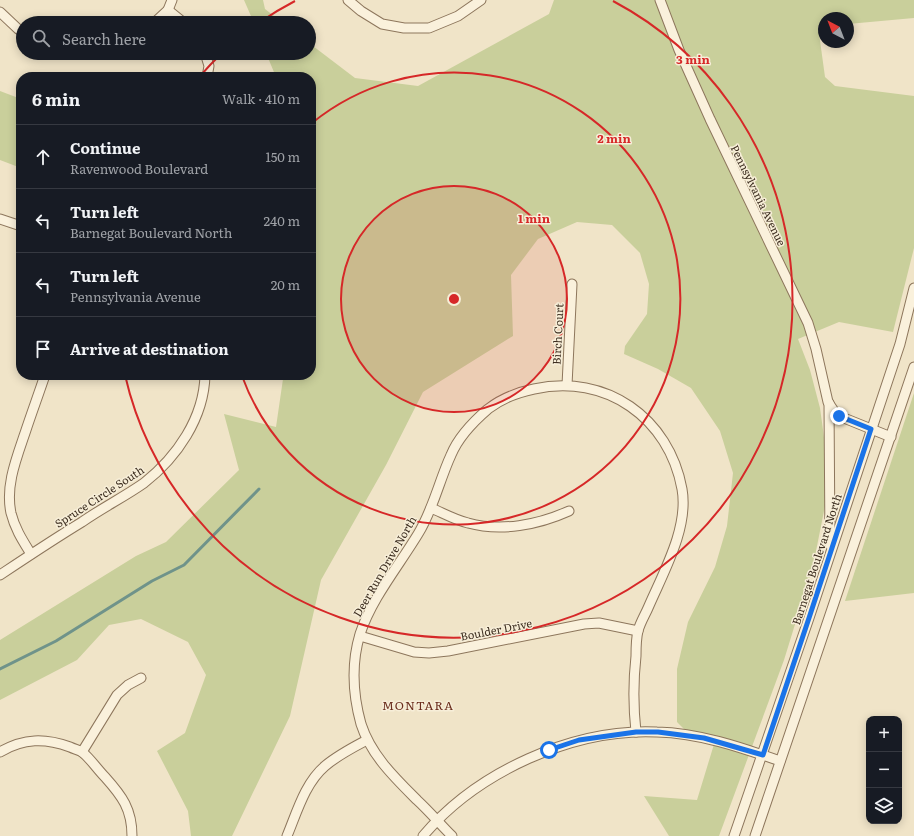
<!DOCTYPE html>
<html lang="en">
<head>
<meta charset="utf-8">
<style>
  body { margin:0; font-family:Literata,serif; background:#20242c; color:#f1f3f6 }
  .controls { position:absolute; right:12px; bottom:12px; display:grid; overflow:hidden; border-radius:8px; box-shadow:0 2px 10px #0003 }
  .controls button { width:36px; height:36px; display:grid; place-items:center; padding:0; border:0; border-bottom:1px solid #363941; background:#171b24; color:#f1f3f6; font:20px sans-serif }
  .compass { position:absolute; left:818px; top:12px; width:36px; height:36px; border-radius:50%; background:#171b24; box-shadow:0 2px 10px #0003; rotate:318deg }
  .stop { position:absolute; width:12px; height:12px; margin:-9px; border:3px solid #1a73e8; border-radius:50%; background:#fff }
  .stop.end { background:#1a73e8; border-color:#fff; box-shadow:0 1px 4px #0008 }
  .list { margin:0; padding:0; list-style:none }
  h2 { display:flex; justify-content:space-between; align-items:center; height:52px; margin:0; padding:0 16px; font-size:17px }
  h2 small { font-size:13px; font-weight:400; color:#9ea1a6 }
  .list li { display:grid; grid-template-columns:26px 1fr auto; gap:12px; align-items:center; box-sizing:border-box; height:64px; padding:0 16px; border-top:1px solid #363941 }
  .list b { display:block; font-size:15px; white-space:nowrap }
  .list p { margin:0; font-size:13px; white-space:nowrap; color:#9ea1a6 }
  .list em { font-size:13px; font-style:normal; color:#9ea1a6 }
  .icon { flex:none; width:22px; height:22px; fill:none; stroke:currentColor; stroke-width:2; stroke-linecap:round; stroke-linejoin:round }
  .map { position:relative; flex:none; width:914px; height:836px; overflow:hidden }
  .search { position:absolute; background:#171b24; box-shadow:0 2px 10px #0003; left:16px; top:16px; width:300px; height:44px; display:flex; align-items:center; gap:10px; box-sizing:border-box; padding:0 14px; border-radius:22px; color:#9ea1a6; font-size:15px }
  .panel { position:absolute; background:#171b24; box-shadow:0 2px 10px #0003; left:16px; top:72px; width:300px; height:308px; border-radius:16px }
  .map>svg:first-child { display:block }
  .green { fill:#c9cf9b }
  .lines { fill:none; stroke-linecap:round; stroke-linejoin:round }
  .stream { stroke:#6f938a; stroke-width:3 }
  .minor-casing { stroke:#8d765c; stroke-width:11 }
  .minor { stroke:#faf1dc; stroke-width:9 }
  .route { stroke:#1a73e8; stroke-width:5 }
  .ring { fill:none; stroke:#d62828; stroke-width:2 }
  .labels { text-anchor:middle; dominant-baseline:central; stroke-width:3; stroke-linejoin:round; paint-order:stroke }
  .street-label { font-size:11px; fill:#3d2e20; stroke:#f7eed8 }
  .neighbourhood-label { font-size:12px; letter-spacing:1px; fill:#6b2e1e; stroke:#f7eed8 }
  .centre { fill:#d62828; stroke:#f7eed8; stroke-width:2 }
  .ring-label { font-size:12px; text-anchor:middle; font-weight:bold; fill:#d62828; stroke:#f7eed8; stroke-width:3; stroke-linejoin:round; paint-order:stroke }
</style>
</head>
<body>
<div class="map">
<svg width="914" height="836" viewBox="0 0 914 836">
  <rect width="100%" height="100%" fill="#f0e4c8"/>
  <g class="green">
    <polygon points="244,0 263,0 265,9 283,23 254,23"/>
    <polygon points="554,0 914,0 914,18 848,24 848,18 824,18 824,25 818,26 825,77 835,86 914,96 914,248 893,332 839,322 798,339 810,370 820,408 830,481 813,566 784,660 719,836 669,836 644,796 697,800 715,741 689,734 677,722 677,669 688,622 715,567 727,526 733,473 720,431 691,388 658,369 624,354 625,346 647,314 649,284 640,253 612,225 577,222 538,239 511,275 513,336 423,392 386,465 321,580 290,716 232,836 191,836 188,811 157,751 185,733 206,675 188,642 141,619 109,625 77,660 0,700 0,640 136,556 166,542 239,470 224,414 276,427 283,379 279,375 311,375 311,294 315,286 311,277 311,77 276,77 266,53 309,53 309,43 355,78 418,86 549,14"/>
    <polygon points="0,91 21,99 21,168 0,160"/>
    <polygon points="914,393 914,593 845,601"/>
  </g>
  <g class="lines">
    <polyline class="stream" points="0,669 56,641 152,581 184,565 259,489"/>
    <g class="minor-casing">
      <g id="minor">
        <polyline points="348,0 361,11 382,24 404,28 429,28 458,16 481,0"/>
        <polyline points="660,0 679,50 710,119 808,323 816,349 828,402 834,411 839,416 891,437"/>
        <polyline points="168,10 184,23"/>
        <polyline points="0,12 18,29 23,32"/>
        <polyline points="154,23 168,10 172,0"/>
        <polyline points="205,53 209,66 207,77"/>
        <polyline points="0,219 21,226"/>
        <polyline points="567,385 572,284"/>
        <polyline points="829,403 830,545"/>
        <path d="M 431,508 C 443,513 455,520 468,523 C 501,532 538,525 569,511"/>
        <path d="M 31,554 C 23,541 15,529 11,513 C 5,485 17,457 26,430 C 32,412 39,393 45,375"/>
        <path d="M 0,575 C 27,557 54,539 82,522 C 102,508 124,497 144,483 C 177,457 204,418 205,375"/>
        <polyline points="360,636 414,652 429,653 448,651 584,624 599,623 638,631"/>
        <path d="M 0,752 C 24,738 45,738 70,747 C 74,749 79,750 82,752 C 89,757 98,770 105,777 C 122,796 132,809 132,836"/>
        <polyline points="82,752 117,695 128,685 141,678"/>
        <path d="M 287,836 C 297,812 305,783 325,766 C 338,755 352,748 367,740"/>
        <path d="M 423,836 C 477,772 573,728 657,732 C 699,733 740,747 780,761"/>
        <path d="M 452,836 C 440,824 429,811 417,800 C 394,777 371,755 361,724 C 353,695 351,664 360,634 C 372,598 398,567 418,534 C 433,510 439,481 451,455 C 458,438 474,421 488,409 C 501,399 519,392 534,389 C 606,373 669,418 682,489 C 689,528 663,573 648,608 C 645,615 640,623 638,631 C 636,639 636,648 636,656 C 633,683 633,705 636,732"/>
        <polyline points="734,836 809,618 900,344 914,288"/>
        <polyline points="755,836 914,367"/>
      </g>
    </g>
    <use href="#minor" class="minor"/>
  </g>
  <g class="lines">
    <polyline class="route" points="549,750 579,740 636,732 658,732 704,738 763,755 809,618 871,429 839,416"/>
  </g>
  <circle cx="454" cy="299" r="113" fill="#d62828" fill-opacity=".12"/>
  <g class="ring">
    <circle cx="454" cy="299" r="113"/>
    <path d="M312 123A226 226 0 1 1 242 376"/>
    <path d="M201 75A338 338 0 0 1 221 54M260 22A338 338 0 0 1 295 1M613 1A338 338 0 1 1 125 375"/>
  </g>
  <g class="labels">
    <g class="street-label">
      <text transform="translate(759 195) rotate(64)">Pennsylvania Avenue</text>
      <text transform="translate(557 334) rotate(-87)">Birch Court</text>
      <text transform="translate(99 496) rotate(-33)">Spruce Circle South</text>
      <text transform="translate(816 559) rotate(-72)">Barnegat Boulevard North</text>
      <text transform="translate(384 566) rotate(-60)">Deer Run Drive North</text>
      <text transform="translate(496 629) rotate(-11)">Boulder Drive</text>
    </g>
    <g class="neighbourhood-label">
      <text x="418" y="705">MONTARA</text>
    </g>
  </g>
  <circle cx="454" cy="299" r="6" class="centre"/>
  <g class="ring-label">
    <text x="693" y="64">3 min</text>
    <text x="614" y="143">2 min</text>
    <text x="534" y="223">1 min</text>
  </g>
</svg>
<div class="controls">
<button>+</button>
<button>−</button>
<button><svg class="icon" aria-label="layers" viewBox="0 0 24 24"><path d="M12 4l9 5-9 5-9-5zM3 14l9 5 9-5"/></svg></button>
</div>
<svg class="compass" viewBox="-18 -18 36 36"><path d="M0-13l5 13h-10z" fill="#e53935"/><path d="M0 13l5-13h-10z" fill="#9ea1a6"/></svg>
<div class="stop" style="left:549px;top:750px"></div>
<div class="stop end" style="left:839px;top:416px"></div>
<div class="search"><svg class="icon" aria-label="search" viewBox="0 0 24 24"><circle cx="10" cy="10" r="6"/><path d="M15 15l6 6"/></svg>Search here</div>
<section class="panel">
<h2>6 min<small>Walk · 410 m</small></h2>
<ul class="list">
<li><svg class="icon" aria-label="ahead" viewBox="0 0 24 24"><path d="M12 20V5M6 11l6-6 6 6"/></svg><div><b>Continue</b><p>Ravenwood Boulevard</p></div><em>150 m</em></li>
<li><svg class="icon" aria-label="left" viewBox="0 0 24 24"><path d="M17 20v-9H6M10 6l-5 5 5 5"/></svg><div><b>Turn left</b><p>Barnegat Boulevard North</p></div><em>240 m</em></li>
<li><svg class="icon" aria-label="left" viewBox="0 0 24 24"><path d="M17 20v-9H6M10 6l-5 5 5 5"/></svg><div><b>Turn left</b><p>Pennsylvania Avenue</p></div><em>20 m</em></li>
<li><svg class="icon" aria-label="arrive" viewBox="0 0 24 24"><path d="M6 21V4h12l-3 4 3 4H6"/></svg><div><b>Arrive at destination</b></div></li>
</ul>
</section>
</div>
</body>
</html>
